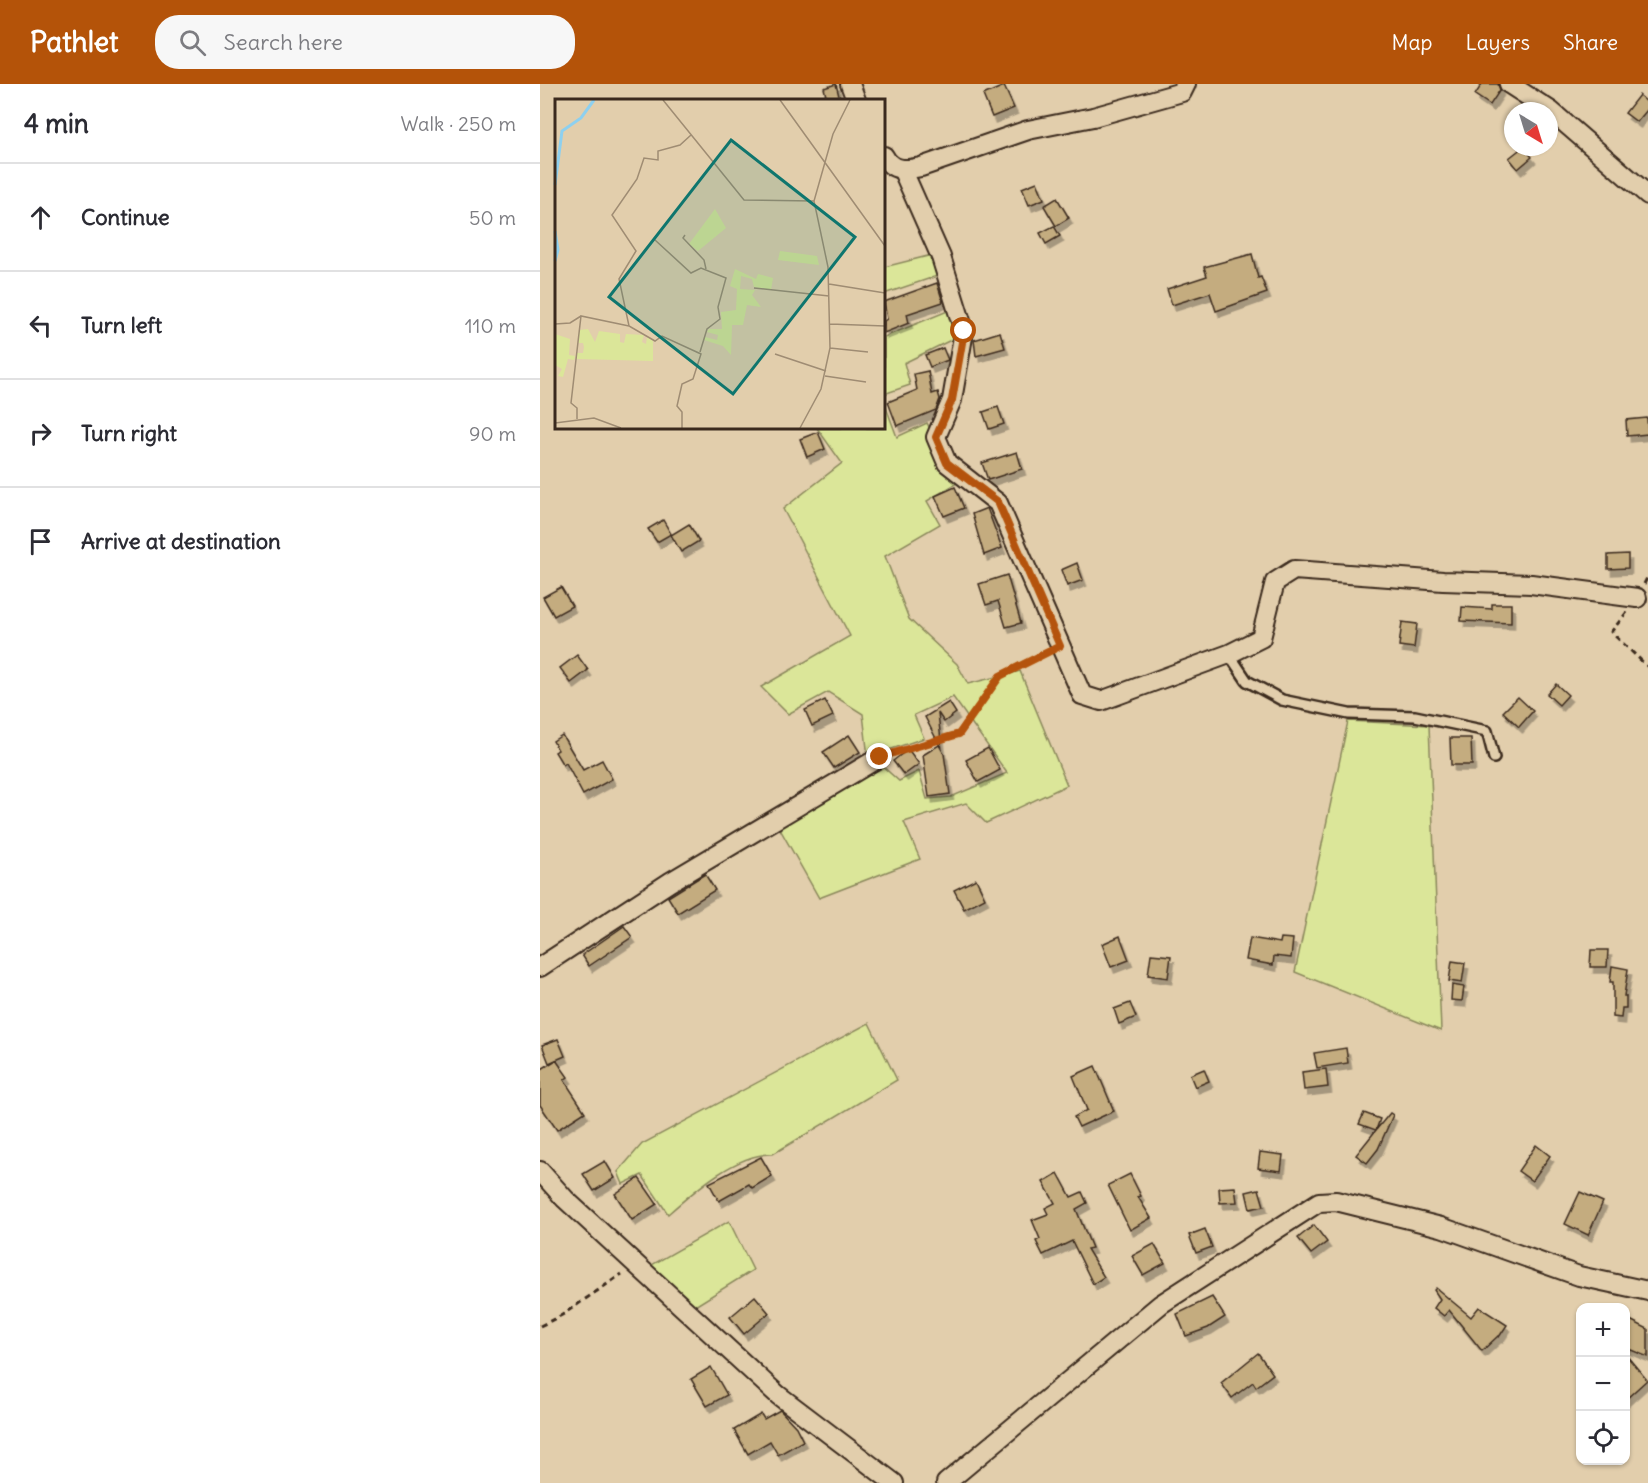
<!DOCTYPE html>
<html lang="en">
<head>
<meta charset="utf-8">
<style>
  body { margin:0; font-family:Delius,sans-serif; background:#f7f7f7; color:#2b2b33 }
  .controls { position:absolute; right:18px; bottom:18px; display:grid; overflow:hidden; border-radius:12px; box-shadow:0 2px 4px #0004 }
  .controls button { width:54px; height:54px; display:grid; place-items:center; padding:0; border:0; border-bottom:2px solid #e1e1e2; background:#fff; color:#2b2b33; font:30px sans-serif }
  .compass { position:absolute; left:964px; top:18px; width:54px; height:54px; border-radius:50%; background:#fff; box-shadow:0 2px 4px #0004; rotate:142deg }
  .stop { position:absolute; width:18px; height:18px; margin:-14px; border:4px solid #b45309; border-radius:50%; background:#fff }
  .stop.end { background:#b45309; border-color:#fff; box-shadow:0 2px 6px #0008 }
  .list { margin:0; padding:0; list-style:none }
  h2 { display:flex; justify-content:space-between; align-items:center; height:78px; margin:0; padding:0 24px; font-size:26px }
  h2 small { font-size:20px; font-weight:400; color:#7c7c81 }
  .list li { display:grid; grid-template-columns:39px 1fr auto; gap:18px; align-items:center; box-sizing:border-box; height:108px; padding:0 24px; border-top:2px solid #e1e1e2 }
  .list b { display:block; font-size:22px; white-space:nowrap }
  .list em { font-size:20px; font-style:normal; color:#7c7c81 }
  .icon { flex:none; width:33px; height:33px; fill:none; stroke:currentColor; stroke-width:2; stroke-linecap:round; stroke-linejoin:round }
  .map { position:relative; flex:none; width:1108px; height:1399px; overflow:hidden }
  header { display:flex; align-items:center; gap:36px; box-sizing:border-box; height:84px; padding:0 30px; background:#b45309; color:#fff }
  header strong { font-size:28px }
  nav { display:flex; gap:33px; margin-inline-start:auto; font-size:21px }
  .search { width:420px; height:54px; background:#f7f7f7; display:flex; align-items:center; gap:15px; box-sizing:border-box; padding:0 21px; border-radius:24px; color:#7c7c81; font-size:22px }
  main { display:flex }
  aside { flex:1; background:#fff }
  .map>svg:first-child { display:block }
  .green { fill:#dbe699; stroke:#8b885c; stroke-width:1.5 }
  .building { fill:#c4ac7f; stroke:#3b2a1e; stroke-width:1.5; filter:url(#shadow) }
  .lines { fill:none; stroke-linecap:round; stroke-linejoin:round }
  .service-casing { stroke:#3b2a1e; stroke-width:14 }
  .minor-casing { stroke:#3b2a1e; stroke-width:22 }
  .path { stroke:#3b2a1e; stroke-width:3; stroke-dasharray:6 4.5; stroke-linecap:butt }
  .service { stroke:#e2ceac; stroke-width:9 }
  .minor { stroke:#e2ceac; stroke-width:18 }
  .route { stroke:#b45309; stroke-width:8 }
  .inset-river { fill:none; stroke:#8ed0ef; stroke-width:3 }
  .inset-road { fill:none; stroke:#9f8c73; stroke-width:1.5 }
  .view { fill:#0f766e; fill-opacity:0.15; stroke:#0f766e; stroke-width:3 }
  .inset-edge { fill:none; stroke:#3b2a1e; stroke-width:3 }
</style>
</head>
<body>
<header>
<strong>Pathlet</strong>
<div class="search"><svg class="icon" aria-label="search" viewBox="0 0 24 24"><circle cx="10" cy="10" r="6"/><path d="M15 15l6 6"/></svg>Search here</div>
<nav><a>Map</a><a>Layers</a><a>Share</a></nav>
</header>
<main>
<aside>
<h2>4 min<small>Walk · 250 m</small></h2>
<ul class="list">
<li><svg class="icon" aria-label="ahead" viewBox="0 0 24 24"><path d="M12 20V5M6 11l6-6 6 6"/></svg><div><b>Continue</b></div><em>50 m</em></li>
<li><svg class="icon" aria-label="left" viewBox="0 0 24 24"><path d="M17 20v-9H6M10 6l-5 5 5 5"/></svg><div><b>Turn left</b></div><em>110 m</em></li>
<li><svg class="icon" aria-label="right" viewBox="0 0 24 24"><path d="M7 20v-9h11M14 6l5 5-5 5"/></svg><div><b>Turn right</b></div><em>90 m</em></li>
<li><svg class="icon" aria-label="arrive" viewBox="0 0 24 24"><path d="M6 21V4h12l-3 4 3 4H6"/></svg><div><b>Arrive at destination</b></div></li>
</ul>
</aside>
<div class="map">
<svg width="1108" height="1399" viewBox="0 0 1108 1399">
  <defs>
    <filter id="shadow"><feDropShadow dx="3.5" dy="6" stdDeviation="0" flood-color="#0004"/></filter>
  </defs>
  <rect width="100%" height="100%" fill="#e2ceac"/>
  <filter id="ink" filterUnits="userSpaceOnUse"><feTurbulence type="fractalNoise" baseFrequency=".0167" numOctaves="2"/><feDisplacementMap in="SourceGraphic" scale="12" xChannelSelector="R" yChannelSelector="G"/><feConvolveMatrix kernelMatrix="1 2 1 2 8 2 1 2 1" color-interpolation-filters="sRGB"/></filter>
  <g filter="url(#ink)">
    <g class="green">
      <polygon points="392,171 400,191 344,210 344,183"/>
      <polygon points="410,226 415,254 364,279 370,301 344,310 344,253"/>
      <polygon points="344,318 357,353 387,339 417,399 387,417 400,440 345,472 369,535 417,580 428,600 480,587 527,701 446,739 426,719 364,738 380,775 279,814 236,738 341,681 359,697 379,687 387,715 411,713 467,689 413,613 374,631 384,654 328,673 323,630 288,608 248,630 221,603 310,552 243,425 302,379 277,344 344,344"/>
      <polygon points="808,637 889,641 901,947 755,888"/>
      <path d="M 329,939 L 357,996 L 233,1070 C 197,1069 154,1107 128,1130 L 102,1091 L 83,1100 L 78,1088 L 102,1060 Z"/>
      <polygon points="189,1137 213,1186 155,1222 108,1183"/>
    </g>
    <g class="building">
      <polygon points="296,0 300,16 287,16 284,4"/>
      <polygon points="942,0 958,0 960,6 950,21 935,11"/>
      <polygon points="464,2 474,24 452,33 443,11"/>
      <polygon points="1099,11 1108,19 1108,25 1097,38 1085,29"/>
      <polygon points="983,63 992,73 978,85 969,74"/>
      <polygon points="497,98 504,115 489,121 482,104"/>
      <polygon points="517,114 529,134 516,142 504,122"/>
      <polygon points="514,142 520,152 506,160 500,149"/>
      <polygon points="712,170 718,194 721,193 727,209 676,227 670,209 632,221 627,205 667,192 664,183"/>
      <polygon points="397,199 403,218 367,230 369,239 344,249 344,237 347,235 344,218"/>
      <polygon points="460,248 465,264 436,272 434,256"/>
      <polygon points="403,264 408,276 390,283 385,271"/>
      <polygon points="388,287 392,310 398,308 400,315 396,326 357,342 348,318 377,306 374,290"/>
      <polygon points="458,323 464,340 449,345 443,328"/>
      <polygon points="1107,334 1108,350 1087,352 1086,336"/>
      <polygon points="278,348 285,365 267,373 260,355"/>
      <polygon points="477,368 482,385 448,396 442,379"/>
      <polygon points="415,403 424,424 404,432 395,412"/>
      <polygon points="447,424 462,464 444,471 432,430"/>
      <polygon points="123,436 131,450 117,458 108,445"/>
      <polygon points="149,440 159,457 141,468 131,451"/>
      <polygon points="1088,470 1088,484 1068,485 1068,471"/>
      <polygon points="537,479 543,496 527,502 521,486"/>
      <polygon points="467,491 481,539 466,543 458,517 446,521 439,500"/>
      <polygon points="21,503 32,522 14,532 3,513"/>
      <polygon points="952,520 971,520 971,539 921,537 922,523 952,525"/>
      <polygon points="862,538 877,540 874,564 859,562"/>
      <polygon points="37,571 48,586 31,599 20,584"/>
      <polygon points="1016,600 1028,611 1019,621 1007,610"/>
      <polygon points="978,613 993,627 979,643 963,628"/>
      <polygon points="285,616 293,632 272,642 265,626"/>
      <polygon points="409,618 416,629 404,638 398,629 402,666 385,633"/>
      <polygon points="22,651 43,686 62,676 72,695 43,711 26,679 23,681 15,668 18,666 13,657"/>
      <polygon points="309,651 320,668 294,684 283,668"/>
      <polygon points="910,654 931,654 932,681 911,681"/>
      <polygon points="399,661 404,670 410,710 389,713 383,671"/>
      <polygon points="448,664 460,686 438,698 426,676"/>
      <polygon points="368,665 379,680 364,691 353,677"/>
      <polygon points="165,790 175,806 138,829 128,813"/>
      <polygon points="436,795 445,814 424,825 414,806"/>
      <polygon points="84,842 92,853 49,882 42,871"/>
      <polygon points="580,852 589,876 571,883 562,860"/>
      <polygon points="710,854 740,859 741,854 753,855 751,874 734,872 733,881 706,876"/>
      <polygon points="1051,866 1068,866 1067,883 1050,883"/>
      <polygon points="611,870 631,872 628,894 608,891"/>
      <polygon points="912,877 925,879 922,899 909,897"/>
      <polygon points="1072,882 1088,885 1084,912 1086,912 1086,924 1082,924 1081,934 1073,933 1073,898 1070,898"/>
      <polygon points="912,901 924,903 922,917 911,916"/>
      <polygon points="590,919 596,933 579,940 574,925"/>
      <polygon points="18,955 25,972 9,979 2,961"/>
      <polygon points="806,964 808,979 777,984 774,969"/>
      <polygon points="16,976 28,993 24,996 45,1028 17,1046 0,1021 0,986"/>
      <polygon points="555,982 574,1027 539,1043 534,1033 547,1026 533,992"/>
      <polygon points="664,985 669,997 655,1003 650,991"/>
      <polygon points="786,985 788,1003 764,1006 762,988"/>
      <polygon points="824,1029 840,1035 836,1046 850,1029 853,1031 838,1065 827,1079 816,1071 836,1046 819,1040"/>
      <polygon points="996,1061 1010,1072 992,1097 978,1087"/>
      <polygon points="720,1068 743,1071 741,1087 718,1084"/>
      <polygon points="221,1073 232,1092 212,1104 209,1100 179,1117 169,1099"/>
      <polygon points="65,1077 75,1094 54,1107 43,1090"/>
      <polygon points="518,1089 531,1113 542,1108 547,1119 536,1125 552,1164 547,1165 564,1193 553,1200 532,1157 503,1171 496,1157 500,1155 492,1136 508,1130 505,1124 515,1119 503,1098"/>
      <polygon points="590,1090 601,1112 598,1113 611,1134 590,1146 568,1101"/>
      <polygon points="99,1094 117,1120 92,1136 75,1110"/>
      <polygon points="695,1103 697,1118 680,1119 679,1104"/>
      <polygon points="719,1105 724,1122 710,1125 706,1108"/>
      <polygon points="1040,1108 1063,1118 1048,1151 1025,1140"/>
      <polygon points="774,1141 787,1158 771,1170 758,1154"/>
      <polygon points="665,1145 672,1163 656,1169 649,1151"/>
      <polygon points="614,1160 625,1179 603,1191 592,1172"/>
      <polygon points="896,1204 931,1233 939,1223 967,1241 959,1253 958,1252 942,1267 909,1226 904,1232 894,1224 900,1215 894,1206"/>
      <polygon points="215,1212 229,1229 204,1250 190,1233"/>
      <polygon points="672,1213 685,1233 668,1244 646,1252 637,1230"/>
      <polygon points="1086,1234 1108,1245 1108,1273 1086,1264"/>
      <polygon points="718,1269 733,1290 716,1303 713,1298 692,1314 681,1299"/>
      <polygon points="1086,1271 1107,1296 1086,1315"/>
      <polygon points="171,1283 187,1311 167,1322 151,1295"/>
      <polygon points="240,1326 256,1343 263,1357 238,1371 230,1357 208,1370 194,1346 221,1330 224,1335"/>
    </g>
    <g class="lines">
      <g class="service-casing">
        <polyline id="service" points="689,570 707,597 742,616 809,630 875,632 947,647 954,674"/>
      </g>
      <g class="minor-casing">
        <g id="minor">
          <polyline points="310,0 316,16"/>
          <polyline points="969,0 1011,27 1108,111"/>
          <path d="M 344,72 C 352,88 366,86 381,83 L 488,46 L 553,33 L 642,8 L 646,0"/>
          <polyline points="363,87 401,173 424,247 412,316 396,353 407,379 458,419 542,611 561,617 689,570 721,554 735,498 754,486 903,497 991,500 1097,514"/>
          <polyline points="0,883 130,798 340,673"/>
          <polyline points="0,1087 25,1115 238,1311 354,1399"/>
          <polyline points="406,1399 621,1220 779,1118 796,1117 901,1143 1039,1192 1108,1207"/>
        </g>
      </g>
      <g class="path">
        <polyline points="1104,500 1108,492"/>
        <polyline points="1087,528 1071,548 1108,583"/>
        <polyline points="354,669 419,650 460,592 507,569"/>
        <polyline points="0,1242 22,1231 82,1190"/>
      </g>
      <use href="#service" class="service"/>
      <use href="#minor" class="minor"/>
    </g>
  </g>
  <g class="lines" filter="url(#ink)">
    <polyline class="route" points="340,673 419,650 460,592 520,562 458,418 407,379 396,353 412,316 424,247"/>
  </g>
  <g transform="translate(15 15)">
    <rect width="330" height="330" fill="#e2ceac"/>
    <path d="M 160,110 L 171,129 L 143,152 L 134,145 ZM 225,152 L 262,157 L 264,166 L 223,161 ZM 180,170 L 201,180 L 203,175 L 218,179 L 216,191 L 199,188 L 197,180 L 186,177 L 185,190 L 200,191 L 197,196 L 206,208 L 192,206 L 188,226 L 177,226 L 176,256 L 168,247 L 149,241 L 150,238 L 162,241 L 163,236 L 152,233 L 154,230 L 167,230 L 166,213 L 181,211 L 182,190 L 175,187 ZM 33,230 L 40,243 L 44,232 L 65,235 L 65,243 L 69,244 L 71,235 L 89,236 L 87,243 L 91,245 L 92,238 L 98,242 L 98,262 L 22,260 L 22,254 L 28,254 L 29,248 L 28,244 L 23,244 L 24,231 ZM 0,235 L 15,240 L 14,256 L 20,257 L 19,261 L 13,260 L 8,278 L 3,277 L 7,270 L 0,266 Z" fill="#dbe699"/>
    <path class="inset-river" d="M 0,86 L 7,32 L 26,19 L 39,1M 0,132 L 3,151 L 0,162"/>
    <path class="inset-road" d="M 108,1 L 189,101 L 259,102M 225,1 L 330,147M 130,136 L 128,139 L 149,161 L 151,170M 100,141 L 136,174 L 146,169 L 171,179 L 163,208 L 165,220 L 152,230 L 145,253M 274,185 L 330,194M 199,189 L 274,197M 0,225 L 15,224 L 26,217M 275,225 L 330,227M 275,249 L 313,253M 220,255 L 271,272M 270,277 L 311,283M 22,320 L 22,309 L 16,304 L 26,217 L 74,227M 0,324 L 39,319 L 66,329M 127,329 L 127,313 L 122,307 L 127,285 L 138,280 L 146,255 L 107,237 L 100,242 L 74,227 L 64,180 L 81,152 L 57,116 L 82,80 L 89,59 L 103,61 L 103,52 L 125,46 L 136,36M 245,329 L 266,290 L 275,249 L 273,168 L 259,102 L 278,35 L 295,1"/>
    <path class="view" d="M 176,41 L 300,138 L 178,295 L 54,198 Z"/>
    <rect width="330" height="330" class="inset-edge"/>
  </g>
</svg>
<div class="controls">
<button>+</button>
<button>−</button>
<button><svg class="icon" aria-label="locate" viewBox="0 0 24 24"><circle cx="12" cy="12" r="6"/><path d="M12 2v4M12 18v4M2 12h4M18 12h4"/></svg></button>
</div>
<svg class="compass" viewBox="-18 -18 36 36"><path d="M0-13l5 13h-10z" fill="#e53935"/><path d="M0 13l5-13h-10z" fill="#7c7c81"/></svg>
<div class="stop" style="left:424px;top:247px"></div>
<div class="stop end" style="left:340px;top:673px"></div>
</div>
</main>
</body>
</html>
